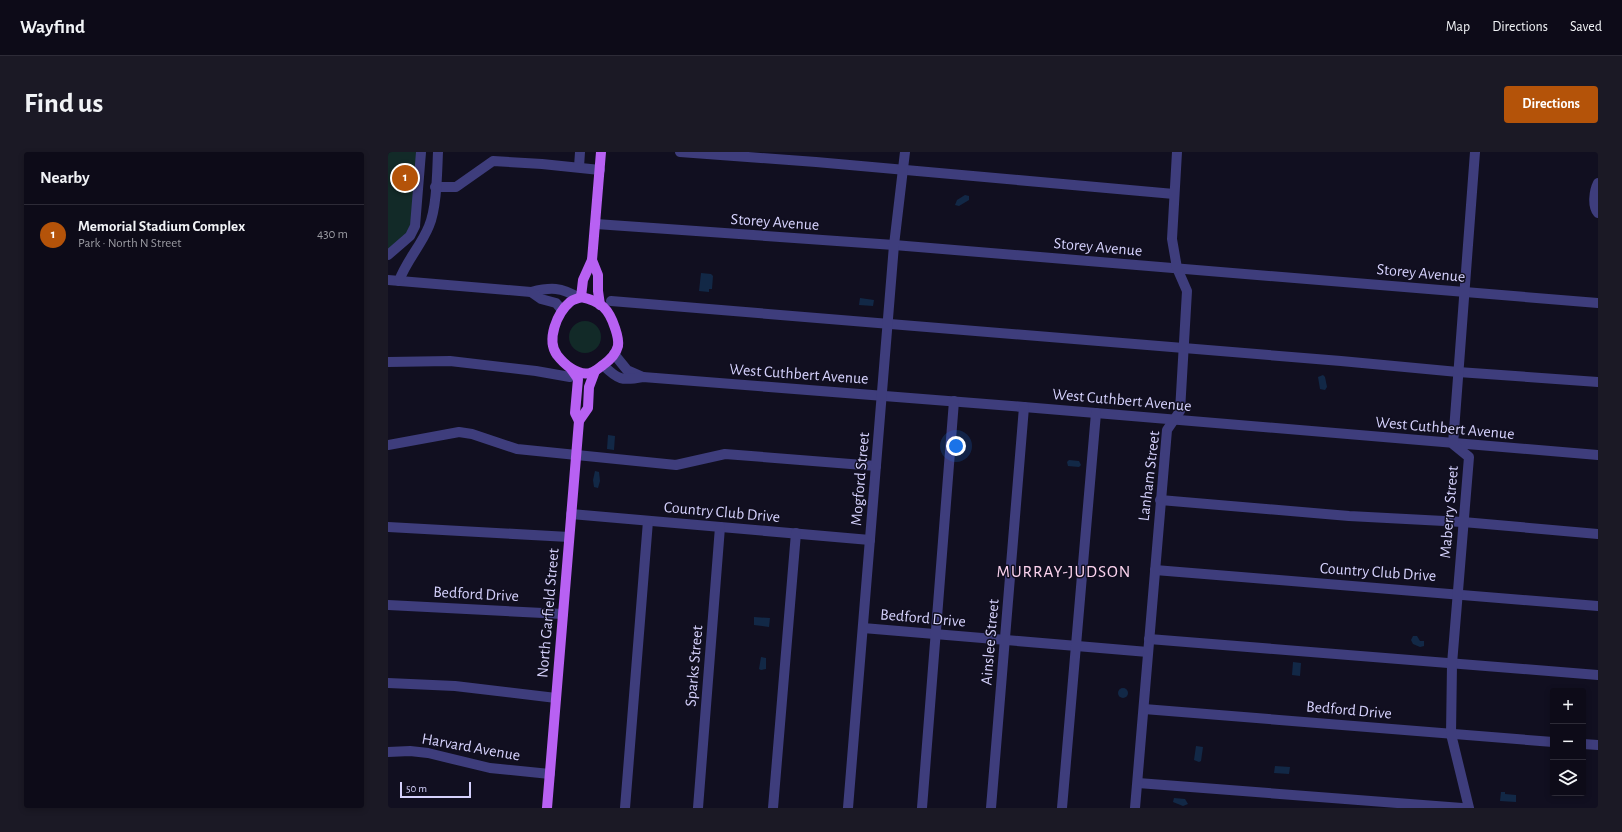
<!DOCTYPE html>
<html lang="en">
<head>
<meta charset="utf-8">
<style>
  body { margin:0; font-family:"Alegreya Sans",sans-serif; background:#1b1925; color:#f1f3f6 }
  .controls { position:absolute; right:12px; bottom:12px; display:grid; overflow:hidden; border-radius:4px; box-shadow:0 2px 6px #0003 }
  .controls button { width:36px; height:36px; display:grid; place-items:center; padding:0; border:0; border-bottom:1px solid #2d2b37; background:#0d0b18; color:#f1f3f6; font:20px sans-serif }
  .scale { position:absolute; left:12px; bottom:10px; width:71px; box-sizing:border-box; padding-left:4px; border:2px solid #d5d1fc; border-top:0; font-size:11px; line-height:14px; white-space:nowrap; color:#d5d1fc; -webkit-text-stroke:3px #110f20; paint-order:stroke }
  .you { position:absolute; left:568px; top:294px; width:14px; height:14px; margin:-10px; border:3px solid #fff; border-radius:50%; background:#1a73e8; box-shadow:0 0 0 6px #1a73e833 }
  .badge { display:grid; place-items:center; width:26px; height:26px; border-radius:50%; background:#b45309; color:#fff; font-size:13px; font-weight:700 }
  .pin { position:absolute; translate:-50% -50%; border:2px solid #fff; box-shadow:0 1px 4px #0006 }
  .list { margin:0; padding:0; list-style:none }
  h2 { display:flex; justify-content:space-between; align-items:center; height:52px; margin:0; padding:0 16px; font-size:17px }
  h2 small { font-size:13px; font-weight:400; color:#9a9ba2 }
  .list li { display:grid; grid-template-columns:26px 1fr auto; gap:12px; align-items:center; box-sizing:border-box; height:60px; padding:0 16px; border-top:1px solid #2d2b37 }
  .list b { display:block; font-size:15px; white-space:nowrap }
  .list p { margin:0; font-size:13px; white-space:nowrap; color:#9a9ba2 }
  .list em { font-size:13px; font-style:normal; color:#9a9ba2 }
  .icon { flex:none; width:22px; height:22px; fill:none; stroke:currentColor; stroke-width:2; stroke-linecap:round; stroke-linejoin:round }
  .map { position:relative; flex:none; width:1210px; height:656px; overflow:hidden; border-radius:4px }
  header { display:flex; align-items:center; gap:24px; box-sizing:border-box; height:56px; padding:0 20px; background:#0d0b18; border-bottom:1px solid #2d2b37 }
  header strong { font-size:19px }
  nav { display:flex; gap:22px; margin-inline-start:auto; font-size:14px }
  .intro { display:flex; align-items:center; justify-content:space-between; box-sizing:border-box; height:96px; padding:0 24px }
  h1 { margin:0; font-size:28px }
  .button { padding:10px 18px; border-radius:4px; background:#b45309; color:#fff; font-size:14px; font-weight:700 }
  main { display:flex; gap:24px; padding:0 24px }
  aside { flex:1; background:#0d0b18; border-radius:4px; box-shadow:0 2px 6px #0003 }
  .map>svg:first-child { display:block }
  .green { fill:#122a28 }
  .water { fill:#122846 }
  .lines { fill:none; stroke-linecap:round; stroke-linejoin:round }
  .minor { stroke:#3e3d7c; stroke-width:10 }
  .major { stroke:#b861f3; stroke-width:10 }
  .labels { text-anchor:middle; dominant-baseline:central; stroke-width:3; stroke-linejoin:round; paint-order:stroke }
  .street-label { font-size:16px; fill:#d5d1fc; stroke:#110f20 }
  .neighbourhood-label { font-size:17px; letter-spacing:1px; fill:#fcd3ee; stroke:#110f20 }
</style>
</head>
<body>
<header>
<strong>Wayfind</strong>
<nav><a>Map</a><a>Directions</a><a>Saved</a></nav>
</header>
<div class="intro"><h1>Find us</h1><a class="button">Directions</a></div>
<main>
<aside>
<h2>Nearby<small></small></h2>
<ul class="list">
<li><span class="badge">1</span><div><b>Memorial Stadium Complex</b><p>Park · North N Street</p></div><em>430 m</em></li>
</ul>
</aside>
<div class="map">
<svg width="1210" height="656" viewBox="0 0 1210 656">
  <rect width="100%" height="100%" fill="#110f20"/>
  <g class="green">
    <polygon points="0,0 38,0 28,72 0,104"/>
    <circle cx="197" cy="185" r="16"/>
  </g>
  <g class="water">
    <polygon points="577,43 581,44 581,48 571,54 567,53 569,48"/>
    <polygon points="313,121 323,122 325,124 324,137 321,137 321,140 311,139"/>
    <polygon points="472,146 486,148 485,154 471,153"/>
    <polygon points="935,223 937,225 939,235 937,238 932,237 930,225"/>
    <polygon points="220,283 227,284 226,298 219,297"/>
    <polygon points="681,308 691,309 693,313 691,315 680,314 679,310"/>
    <polygon points="207,319 211,320 212,329 210,336 206,335 205,328"/>
    <polygon points="366,465 382,466 381,475 366,473"/>
    <polygon points="1025,484 1029,484 1032,489 1036,489 1036,494 1032,495 1025,492 1023,488"/>
    <polygon points="373,505 378,506 378,517 373,518 371,517"/>
    <polygon points="905,510 913,511 912,524 904,523"/>
    <circle cx="735" cy="541" r="5"/>
    <polygon points="808,594 815,595 813,609 811,610 806,608"/>
    <polygon points="887,614 902,615 901,622 886,621"/>
    <polygon points="1113,640 1117,640 1117,642 1128,643 1128,650 1112,649"/>
    <polygon points="786,646 797,647 800,652 795,654 785,650"/>
  </g>
  <g class="lines">
    <g class="minor">
      <polyline points="292,0 428,10 786,42"/>
      <polyline points="191,15 192,0"/>
      <path d="M 1210,31 C 1206,39 1204,54 1210,61"/>
      <polyline points="47,35 68,35 105,9 154,12 212,18"/>
      <polyline points="208,72 506,93 1210,151"/>
      <polyline points="0,103 22,84 27,74 33,0"/>
      <path d="M 0,128 L 143,140 C 163,135 173,135 191,146"/>
      <path d="M 11,129 C 18,109 33,94 41,74 C 49,55 49,21 50,0"/>
      <polyline points="143,140 153,147 168,151 174,158"/>
      <polyline points="223,149 953,209 1070,220 1210,230"/>
      <polyline points="226,202 239,218 255,225"/>
      <polyline points="0,210 62,209 148,219 182,225"/>
      <path d="M 215,213 C 230,228 234,229 255,225 L 636,255 L 1210,303"/>
      <polyline points="0,293 71,280 84,282 129,297 288,313 337,302 488,314"/>
      <polyline points="772,348 961,364 1075,370 1210,382"/>
      <polyline points="183,362 482,388"/>
      <polyline points="0,375 181,385"/>
      <polyline points="767,418 1210,454"/>
      <polyline points="0,453 175,462"/>
      <polyline points="475,476 760,500"/>
      <polyline points="761,487 1210,523"/>
      <polyline points="0,531 67,534 168,546"/>
      <polyline points="756,557 1165,590"/>
      <polyline points="1195,592 1210,593"/>
      <polyline points="0,600 22,599 40,601 102,616 162,622"/>
      <polyline points="750,631 1074,656"/>
      <polyline points="237,656 260,369"/>
      <polyline points="310,656 332,375"/>
      <polyline points="385,656 408,381"/>
      <polyline points="460,656 506,93 517,0"/>
      <polyline points="534,656 566,249"/>
      <polyline points="603,656 636,255"/>
      <polyline points="674,656 708,261"/>
      <polyline points="747,656 779,278 792,259 799,139 789,116 784,87 789,0"/>
      <polyline points="1081,656 1063,582 1064,512 1081,305 1065,292 1087,0"/>
    </g>
    <g class="major">
      <polyline points="204,108 210,123 210,139 212,153"/>
      <path d="M 193,145 C 213,149 221,157 227,176 C 229,182 231,187 230,194 C 228,202 222,208 215,213 C 211,216 207,220 202,221 C 189,224 176,212 169,203 C 158,188 169,161 182,150 C 185,147 189,147 193,145 Z"/>
      <polyline points="193,145 195,128 204,108 213,0"/>
      <polyline points="183,217 190,227 187,261 191,269"/>
      <polyline points="159,656 191,269 200,256 201,235 207,219"/>
    </g>
  </g>
  <g class="labels">
    <g class="street-label">
      <text transform="translate(387 70) rotate(4)">Storey Avenue</text>
      <text transform="translate(710 95) rotate(5)">Storey Avenue</text>
      <text transform="translate(1033 121) rotate(5)">Storey Avenue</text>
      <text transform="translate(411 222) rotate(4)">West Cuthbert Avenue</text>
      <text transform="translate(734 248) rotate(5)">West Cuthbert Avenue</text>
      <text transform="translate(1057 276) rotate(5)">West Cuthbert Avenue</text>
      <text transform="translate(761 324) rotate(-83)">Lanham Street</text>
      <text transform="translate(472 327) rotate(-85)">Mogford Street</text>
      <text transform="translate(334 360) rotate(5)">Country Club Drive</text>
      <text transform="translate(1061 360) rotate(-85)">Maberry Street</text>
      <text transform="translate(990 420) rotate(4)">Country Club Drive</text>
      <text transform="translate(88 442) rotate(3)">Bedford Drive</text>
      <text transform="translate(160 461) rotate(-85)">North Garfield Street</text>
      <text transform="translate(535 466) rotate(5)">Bedford Drive</text>
      <text transform="translate(602 490) rotate(-85)">Ainslee Street</text>
      <text transform="translate(306 514) rotate(-85)">Sparks Street</text>
      <text transform="translate(961 558) rotate(5)">Bedford Drive</text>
      <text transform="translate(83 595) rotate(10)">Harvard Avenue</text>
    </g>
    <g class="neighbourhood-label">
      <text x="676" y="419">MURRAY-JUDSON</text>
    </g>
  </g>
</svg>
<div class="controls">
<button>+</button>
<button>−</button>
<button><svg class="icon" aria-label="layers" viewBox="0 0 24 24"><path d="M12 4l9 5-9 5-9-5zM3 14l9 5 9-5"/></svg></button>
</div>
<div class="scale">50 m</div>
<div class="you"></div>
<div class="pin badge" style="left:17px;top:26px">1</div>
</div>
</main>
</body>
</html>
